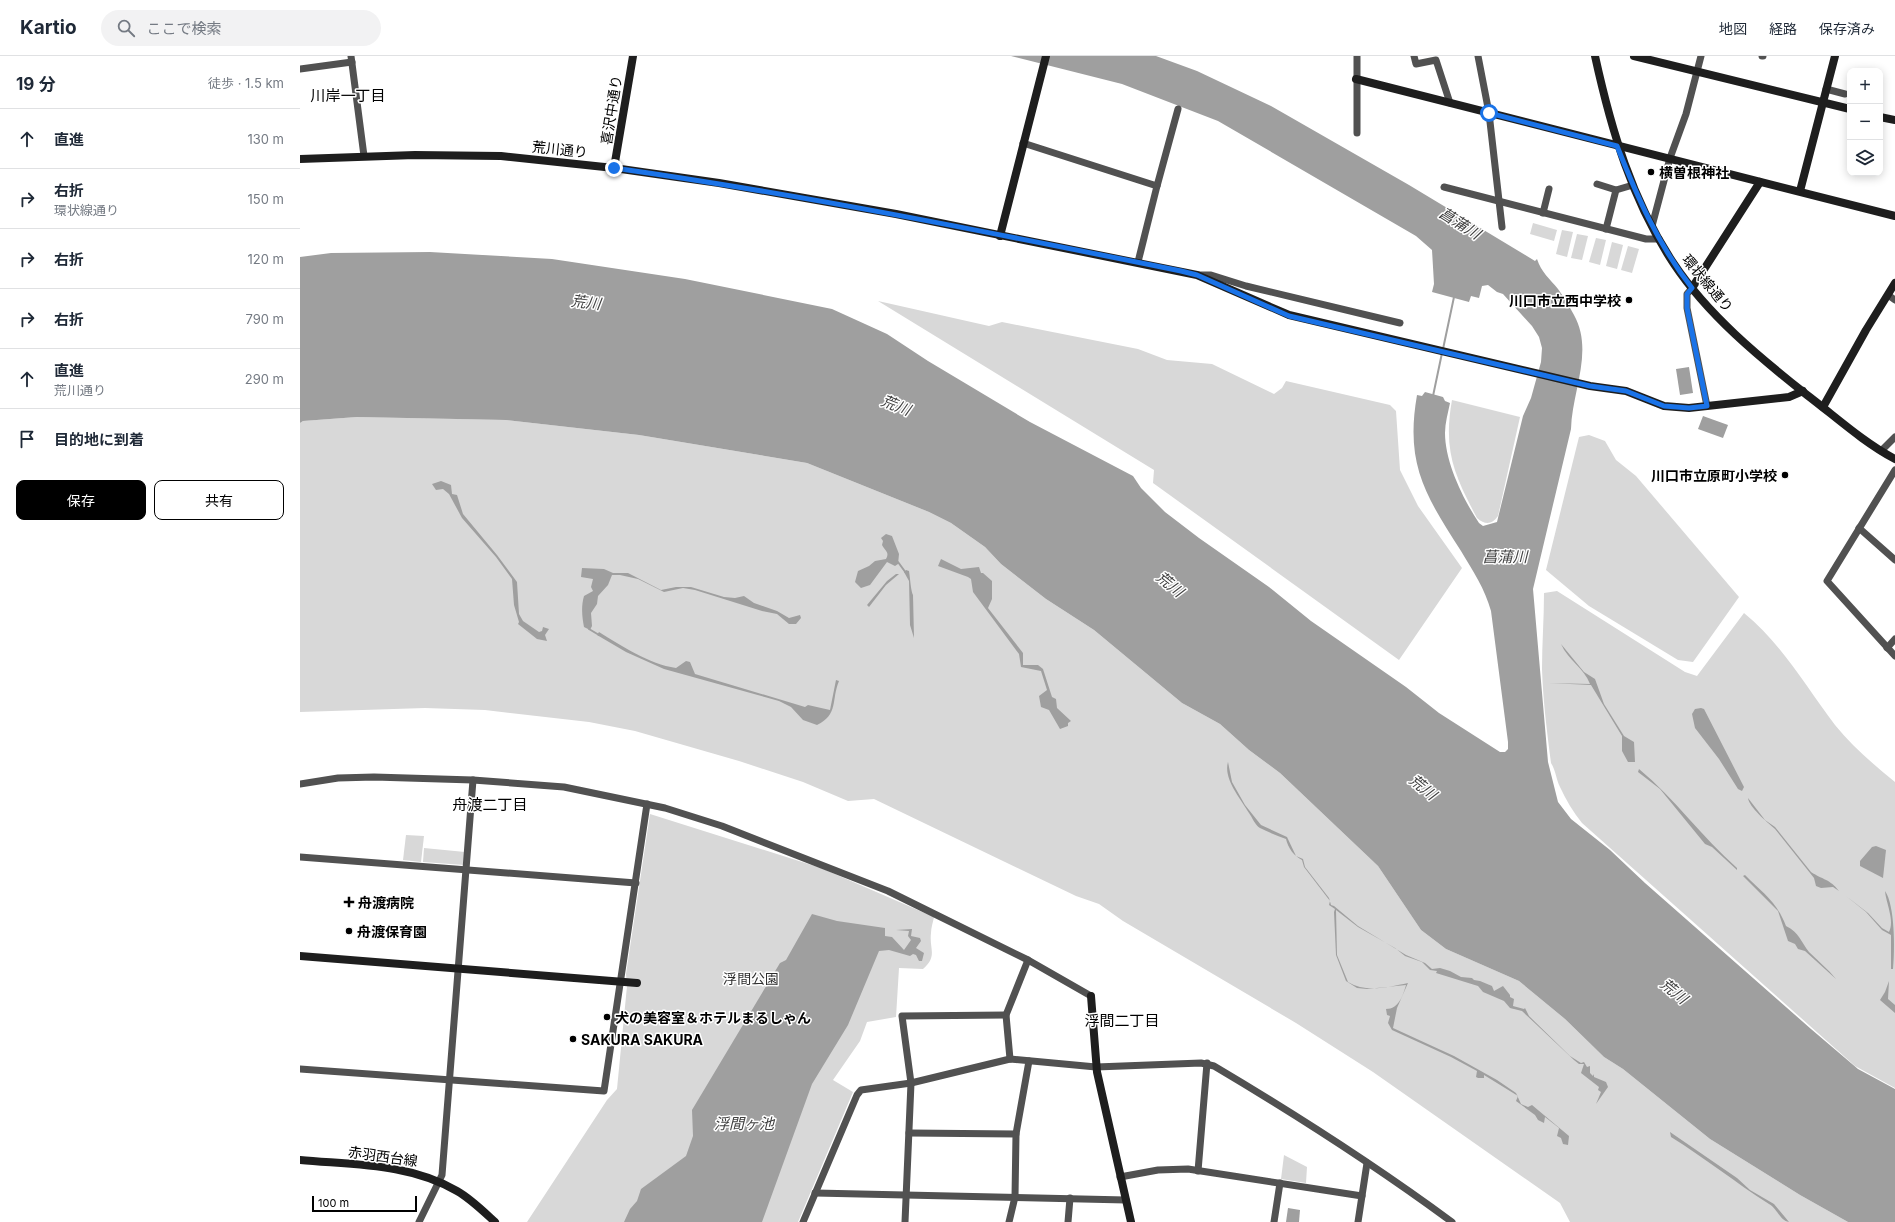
<!DOCTYPE html>
<html lang="ja">
<head>
<meta charset="utf-8">
<style>
  body { margin:0; font-family:Inter,"Noto Sans JP",sans-serif; background:#f2f2f3; color:#1f2937 }
  .controls { position:absolute; right:12px; top:12px; display:grid; overflow:hidden; border-radius:8px; box-shadow:0 2px 10px #0003 }
  .controls button { width:36px; height:36px; display:grid; place-items:center; padding:0; border:0; border-bottom:1px solid #e0e1e3; background:#fff; color:#1f2937; font:20px sans-serif }
  .scale { position:absolute; left:12px; bottom:10px; width:105px; box-sizing:border-box; padding-left:4px; border:2px solid #000; border-top:0; font-size:11px; line-height:14px; white-space:nowrap; color:#000; -webkit-text-stroke:3px #fff; paint-order:stroke }
  .stop { position:absolute; width:12px; height:12px; margin:-9px; border:3px solid #1a73e8; border-radius:50%; background:#fff }
  .stop.end { background:#1a73e8; border-color:#fff; box-shadow:0 1px 4px #0008 }
  .list { margin:0; padding:0; list-style:none }
  h2 { display:flex; justify-content:space-between; align-items:center; height:52px; margin:0; padding:0 16px; font-size:17px }
  h2 small { font-size:13px; font-weight:400; color:#747a83 }
  .list li { display:grid; grid-template-columns:26px 1fr auto; gap:12px; align-items:center; box-sizing:border-box; height:60px; padding:0 16px; border-top:1px solid #e0e1e3 }
  .list b { display:block; font-size:15px; white-space:nowrap }
  .list p { margin:0; font-size:13px; white-space:nowrap; color:#747a83 }
  .list em { font-size:13px; font-style:normal; color:#747a83 }
  .actions { display:flex; gap:8px; padding:12px 16px }
  .actions a { flex:1; padding:9px 0; border:1px solid #000; border-radius:8px; text-align:center; font-size:14px; color:#000 }
  .actions .main { background:#000; color:#fff }
  .icon { flex:none; width:22px; height:22px; fill:none; stroke:currentColor; stroke-width:2; stroke-linecap:round; stroke-linejoin:round }
  .map { position:relative; flex:none; width:1595px; height:1166px; overflow:hidden }
  header { display:flex; align-items:center; gap:24px; box-sizing:border-box; height:56px; padding:0 20px; background:#fff; border-bottom:1px solid #e0e1e3 }
  header strong { font-size:19px }
  nav { display:flex; gap:22px; margin-inline-start:auto; font-size:14px }
  .search { width:280px; height:36px; background:#f2f2f3; display:flex; align-items:center; gap:10px; box-sizing:border-box; padding:0 14px; border-radius:22px; color:#747a83; font-size:15px }
  main { display:flex }
  aside { flex:1; background:#fff }
  .map>svg:first-child { display:block }
  .green { fill:#d8d8d8 }
  .water { fill:#9f9f9f }
  .lines { fill:none; stroke-linecap:round; stroke-linejoin:round }
  .stream { stroke:#9f9f9f; stroke-width:2 }
  .street { stroke:#515151; stroke-width:7 }
  .secondary { stroke:#1e1e1e; stroke-width:8 }
  .route { stroke:#1a73e8; stroke-width:5 }
  .poi-dot { fill:#000; stroke:#fff; stroke-width:1.5 }
  .labels { text-anchor:middle; dominant-baseline:central; stroke-width:3; stroke-linejoin:round; paint-order:stroke }
  .street-label { font-size:14px; fill:#000; stroke:#fff }
  .poi-label { font-size:14px; font-weight:bold; fill:#000; stroke:#fff; text-anchor:start }
  .park-label { font-size:14px; fill:#2f2f2f; stroke:#fff }
  .neighbourhood-label { font-size:15px; fill:#000; stroke:#fff }
  .water-label { font-size:15px; font-style:italic; fill:#404040; stroke:#fff }
</style>
</head>
<body>
<header>
<strong>Kartio</strong>
<div class="search"><svg class="icon" aria-label="search" viewBox="0 0 24 24"><circle cx="10" cy="10" r="6"/><path d="M15 15l6 6"/></svg>ここで検索</div>
<nav><a>地図</a><a>経路</a><a>保存済み</a></nav>
</header>
<main>
<aside>
<h2>19 分<small>徒歩 · 1.5 km</small></h2>
<ul class="list">
<li><svg class="icon" aria-label="ahead" viewBox="0 0 24 24"><path d="M12 20V5M6 11l6-6 6 6"/></svg><div><b>直進</b></div><em>130 m</em></li>
<li><svg class="icon" aria-label="right" viewBox="0 0 24 24"><path d="M7 20v-9h11M14 6l5 5-5 5"/></svg><div><b>右折</b><p>環状線通り</p></div><em>150 m</em></li>
<li><svg class="icon" aria-label="right" viewBox="0 0 24 24"><path d="M7 20v-9h11M14 6l5 5-5 5"/></svg><div><b>右折</b></div><em>120 m</em></li>
<li><svg class="icon" aria-label="right" viewBox="0 0 24 24"><path d="M7 20v-9h11M14 6l5 5-5 5"/></svg><div><b>右折</b></div><em>790 m</em></li>
<li><svg class="icon" aria-label="ahead" viewBox="0 0 24 24"><path d="M12 20V5M6 11l6-6 6 6"/></svg><div><b>直進</b><p>荒川通り</p></div><em>290 m</em></li>
<li><svg class="icon" aria-label="arrive" viewBox="0 0 24 24"><path d="M6 21V4h12l-3 4 3 4H6"/></svg><div><b>目的地に到着</b></div></li>
</ul>
<div class="actions"><a class="main">保存</a><a>共有</a></div>
</aside>
<div class="map">
<svg width="1595" height="1166" viewBox="0 0 1595 1166">
  <rect width="100%" height="100%" fill="#fff"/>
  <g class="green">
    <polygon points="1233,167 1257,174 1254,185 1230,178"/>
    <polygon points="1262,174 1273,176 1267,201 1256,198"/>
    <polygon points="1277,178 1288,180 1282,204 1271,202"/>
    <polygon points="1296,182 1306,184 1300,209 1289,206"/>
    <polygon points="1312,186 1323,189 1317,213 1306,210"/>
    <polygon points="1328,190 1339,193 1332,217 1321,214"/>
    <polygon points="578,245 689,270 702,266 838,293 867,304 912,308 974,338 982,332 986,325 1090,349 1096,355 1100,414 1118,450 1162,512 1099,604 853,427 854,414"/>
    <path d="M 1152,344 L 1220,361 L 1198,460 C 1192,469 1185,469 1177,462 C 1154,419 1143,394 1152,344 Z"/>
    <polygon points="57,361 206,364 339,379 507,407 629,456 651,467 685,491 701,508 746,543 794,574 882,647 920,668 949,694 980,717 1078,810 1121,874 1146,893 1219,925 1265,963 1304,1001 1323,1013 1410,1083 1500,1139 1548,1166 1270,1166 1260,1147 1073,1016 996,967 823,865 799,848 776,840 574,743 548,745 503,726 439,705 335,675 289,666 185,654 125,652 0,656 0,367 3,365"/>
    <polygon points="1289,379 1305,385 1316,404 1336,420 1439,541 1393,606 1378,604 1289,550 1246,514 1279,381"/>
    <path d="M 1257,535 L 1385,616 L 1397,620 L 1444,557 C 1482,588 1506,631 1535,669 C 1552,690 1574,709 1595,726 L 1595,1032 L 1555,1010 L 1282,767 C 1273,756 1266,744 1260,731 C 1256,723 1256,715 1251,707 C 1247,676 1243,644 1242,613 C 1242,587 1244,563 1244,537 Z"/>
    <path d="M 350,758 L 521,812 L 634,861 C 633,866 631,872 631,877 C 629,893 638,900 623,913 L 599,912 L 596,961 L 567,966 L 560,985 L 533,1024 L 553,1036 L 498,1166 L 227,1166 L 307,1044 L 317,1033 L 327,930 L 326,918 Z"/>
    <polygon points="106,779 124,780 121,806 103,804"/>
    <polygon points="124,792 165,796 164,809 123,806"/>
    <polygon points="984,1099 1007,1111 1006,1127 981,1123"/>
  </g>
  <g class="water">
    <path d="M 711,0 L 856,0 L 897,15 L 971,50 L 1109,129 L 1235,205 L 1237,203 C 1241,216 1250,223 1258,233 C 1264,241 1269,250 1274,259 C 1294,295 1272,335 1271,373 L 1233,533 L 1248,706 L 1258,746 L 1271,763 L 1310,794 L 1345,827 L 1511,973 L 1558,1013 L 1595,1033 L 1595,1166 L 1548,1166 L 1500,1139 L 1410,1083 L 1323,1013 L 1304,1001 L 1265,963 L 1219,925 L 1146,893 L 1121,874 L 1078,810 L 980,717 L 949,694 L 920,668 L 882,647 L 794,574 L 746,543 L 701,508 L 685,491 L 651,467 L 629,456 L 507,407 L 339,379 L 206,364 L 57,361 L 3,365 L 0,367 L 0,201 L 31,197 L 130,196 L 252,203 L 385,223 L 532,253 L 587,278 L 628,305 L 730,366 L 833,420 L 841,432 L 865,456 L 899,482 L 969,531 L 1011,565 L 1106,631 L 1139,657 L 1200,696 L 1205,696 L 1208,693 L 1208,686 L 1191,555 C 1185,533 1173,515 1161,495 C 1125,439 1105,408 1117,339 L 1122,340 L 1125,336 L 1143,341 L 1145,345 L 1150,347 C 1148,357 1145,367 1145,377 C 1145,406 1163,443 1179,467 L 1183,470 L 1197,466 L 1223,360 L 1231,342 L 1241,306 L 1242,292 L 1239,281 L 1232,270 L 1203,238 L 1197,236 L 1188,229 L 1182,230 L 1179,242 L 1171,240 L 1169,246 L 1132,236 L 1134,228 L 1132,194 L 1116,180 L 918,65 L 822,28 Z"/>
    <polygon points="1389,311 1393,337 1380,339 1376,313"/>
    <polygon points="1403,360 1428,369 1423,382 1398,373"/>
    <polygon points="141,425 151,429 152,438 157,439 163,458 197,499 217,526 219,558 223,565 239,576 242,575 243,571 249,573 245,579 247,585 237,583 218,568 219,566 214,549 212,523 196,501 162,462 149,438 143,433 136,434 132,428"/>
    <path d="M 586,478 L 592,480 L 599,498 L 598,508 L 595,510 L 587,506 L 570,529 L 561,532 L 555,526 L 558,515 L 569,510 L 575,505 L 586,503 C 590,496 585,495 582,489 L 583,485 L 581,482 Z"/>
    <polygon points="641,503 661,513 679,511 681,517 683,517 692,525 692,543 688,552 723,597 723,609 738,609 743,613 752,641 756,643 757,652 771,665 768,667 768,670 760,673 749,654 741,651 739,640 747,634 741,615 721,611 719,598 673,536 671,523 668,521 638,510"/>
    <path d="M 282,512 L 304,513 L 313,517 L 328,517 L 361,534 L 376,531 L 391,531 L 424,541 L 435,542 L 444,540 L 454,547 L 477,555 L 489,562 L 500,559 L 501,562 L 496,568 L 489,568 L 477,558 L 462,555 L 395,534 L 383,532 L 364,536 L 338,523 L 320,519 L 312,519 L 308,529 L 298,540 L 297,548 L 291,557 L 292,570 L 290,574 L 284,571 C 282,561 281,550 284,540 L 293,535 L 291,531 L 293,523 L 281,521 Z"/>
    <path d="M 606,514 L 609,515 C 610,521 611,536 613,539 L 614,582 L 610,569 L 609,525 L 604,516 Z"/>
    <polygon points="596,518 599,518 586,529 569,551 567,549 587,525"/>
    <path d="M 299,576 C 322,590 349,608 376,612 L 386,605 L 390,606 L 395,618 L 505,651 L 508,649 L 530,654 L 536,624 L 539,625 C 531,644 539,658 517,669 L 503,664 L 491,651 L 479,645 L 364,613 L 326,596 L 297,579 Z"/>
    <path d="M 1261,588 L 1284,616 L 1295,623 L 1304,648 L 1324,680 L 1334,686 L 1335,706 L 1328,706 L 1322,695 L 1322,680 L 1291,629 L 1249,627 L 1290,628 C 1284,612 1268,604 1261,588 Z"/>
    <polygon points="1401,652 1404,653 1444,731 1442,735 1438,733 1419,703 1395,672 1392,658 1395,653"/>
    <path d="M 928,706 L 932,726 L 945,749 L 961,769 L 987,781 L 996,800 L 1003,803 L 1005,811 L 1029,842 L 1031,849 L 1034,850 L 1058,870 L 1106,899 L 1125,907 L 1132,913 L 1140,912 L 1150,915 L 1161,921 L 1172,922 L 1174,924 L 1180,925 L 1192,930 L 1194,935 L 1203,930 L 1210,939 L 1210,941 L 1214,943 L 1213,950 L 1224,953 L 1225,952 L 1229,960 L 1270,1000 L 1281,1007 L 1284,1006 L 1287,1011 L 1290,1010 L 1290,1017 L 1293,1020 L 1294,1018 L 1294,1021 L 1306,1026 L 1308,1031 L 1296,1048 L 1301,1036 L 1298,1034 L 1299,1031 L 1281,1017 L 1284,1008 L 1279,1008 L 1274,1004 L 1222,955 L 1210,952 L 1204,945 L 1183,936 L 1178,930 L 1136,917 L 1137,915 L 1130,914 L 1122,906 L 1105,900 L 1095,892 L 1058,871 L 1036,854 L 1037,899 L 1048,926 C 1066,937 1088,931 1108,927 L 1097,952 L 1093,972 L 1154,1000 L 1197,1024 L 1216,1037 L 1221,1048 L 1228,1051 L 1232,1049 L 1269,1080 L 1268,1089 L 1263,1088 L 1261,1082 L 1257,1080 L 1259,1072 L 1245,1061 L 1244,1067 L 1238,1064 L 1235,1059 L 1216,1045 L 1218,1040 L 1184,1019 L 1184,1022 L 1178,1022 L 1176,1021 L 1177,1015 L 1151,1001 L 1092,974 L 1088,967 L 1090,960 L 1087,959 L 1086,953 C 1099,953 1103,939 1106,929 L 1067,933 L 1057,932 L 1046,925 L 1036,899 L 1034,856 L 1035,853 L 1029,849 L 1030,845 L 1004,811 L 1002,804 C 994,800 988,792 986,783 C 977,780 968,776 960,772 C 955,769 952,761 949,757 C 941,743 923,723 928,706 Z"/>
    <path d="M 1339,713 C 1375,743 1402,781 1437,812 L 1437,814 L 1412,791 L 1405,788 L 1360,733 L 1338,716 Z"/>
    <path d="M 1448,742 L 1465,764 L 1475,771 L 1511,816 C 1523,824 1530,823 1539,835 L 1533,831 L 1521,832 L 1516,830 L 1514,822 L 1475,773 C 1467,766 1449,751 1448,742 Z"/>
    <polygon points="1576,790 1586,794 1583,822 1560,810 1560,805 1572,791"/>
    <path d="M 1445,819 C 1463,837 1477,846 1486,870 C 1499,876 1501,886 1509,896 C 1518,905 1528,913 1536,923 L 1505,895 L 1498,893 L 1495,888 L 1488,885 L 1478,855 L 1443,820 Z"/>
    <path d="M 1585,835 C 1595,849 1595,894 1593,913 L 1591,913 L 1591,879 L 1582,874 L 1566,856 L 1546,840 L 1568,857 L 1582,872 L 1589,876 C 1595,865 1586,847 1585,835 Z"/>
    <polygon points="512,858 537,865 585,872 585,880 592,881 604,894 611,884 608,880 609,875 596,874 612,873 611,880 620,882 621,885 616,892 624,897 622,905 619,905 616,899 613,898 610,900 589,894 579,895 548,969 512,1028 462,1166 324,1166 330,1153 337,1145 341,1133 386,1100 393,1080 392,1054 480,907 486,904"/>
    <polygon points="1589,925 1588,943 1595,949 1595,957 1580,944 1585,936"/>
    <path d="M 1370,1076 L 1437,1122 L 1450,1134 L 1474,1148 L 1489,1166 C 1480,1165 1477,1152 1469,1148 C 1436,1127 1405,1102 1371,1081 Z"/>
    <polygon points="988,1152 1000,1154 999,1166 986,1166"/>
  </g>
  <g class="lines">
    <g class="stream">
      <polyline points="1143,293 1154,241"/>
      <polyline points="1133,340 1142,297"/>
      <polyline points="598,506 606,517"/>
      <polyline points="289,573 299,579"/>
    </g>
    <g class="street">
      <polyline points="51,0 64,100"/>
      <polyline points="1057,0 1057,77"/>
      <polyline points="1114,0 1116,8 1136,4 1150,47"/>
      <polyline points="1178,0 1189,57 1202,171"/>
      <polyline points="1462,0 1463,0"/>
      <polyline points="0,13 52,6"/>
      <polyline points="1526,33 1545,38"/>
      <polyline points="723,87 857,130 878,53"/>
      <polyline points="1297,128 1316,134"/>
      <polyline points="1144,131 1346,183 1359,183"/>
      <polyline points="1243,157 1249,133"/>
      <polyline points="1352,170 1370,102 1386,58 1401,0"/>
      <polyline points="1306,173 1316,134 1333,129"/>
      <polyline points="838,206 857,130"/>
      <polyline points="898,219 911,219 946,230 1100,267"/>
      <polyline points="1392,232 1387,238 1387,252 1407,350"/>
      <polyline points="1588,239 1595,244"/>
      <polyline points="1581,395 1595,381"/>
      <polyline points="1595,414 1527,525 1595,600"/>
      <polyline points="1559,472 1595,504"/>
      <polyline points="1587,592 1595,583"/>
      <polyline points="0,728 38,722 74,721 173,724 264,731 365,752 422,770 588,835 728,904 791,940"/>
      <polyline points="0,801 336,827"/>
      <polyline points="710,1003 706,959 728,904"/>
      <polyline points="0,1013 304,1035 347,748"/>
      <polyline points="609,1077 716,1078"/>
      <polyline points="898,1115 907,1007"/>
      <polyline points="820,1121 858,1114 888,1113 1062,1140"/>
      <polyline points="515,1137 826,1144"/>
      <polyline points="119,1166 142,1119 173,724"/>
      <path d="M 503,1166 L 557,1039 L 561,1034 L 611,1027 L 710,1003 L 796,1011 L 901,1007 L 914,1010 C 995,1058 1076,1110 1152,1166"/>
      <polyline points="605,1166 611,1027 602,960 706,959"/>
      <polyline points="709,1166 715,1141 716,1078 729,1005"/>
      <polyline points="768,1166 770,1142"/>
      <polyline points="974,1166 980,1127"/>
      <polyline points="1058,1166 1067,1107"/>
    </g>
    <g class="secondary">
      <path d="M 1295,0 C 1311,73 1332,145 1374,208 C 1408,259 1459,301 1507,339 C 1536,361 1563,386 1595,403"/>
      <polyline points="1334,0 1550,53"/>
      <polyline points="1056,23 1595,160"/>
      <polyline points="1580,61 1595,64"/>
      <polyline points="0,103 115,99 201,100 314,112 419,127 596,158 897,219 989,259 1290,330 1326,335 1364,350 1389,352 1489,341 1503,335"/>
      <polyline points="314,112 333,0"/>
      <polyline points="1500,135 1535,0"/>
      <polyline points="700,180 746,0"/>
      <polyline points="1392,232 1460,126"/>
      <polyline points="1523,351 1566,274 1595,227"/>
      <polyline points="0,900 337,927"/>
      <polyline points="791,940 797,1016 831,1166"/>
      <path d="M 0,1104 C 54,1109 109,1107 157,1135 C 171,1143 183,1155 195,1166"/>
    </g>
  </g>
  <g class="lines">
    <path class="route" d="M 314,112 C 505,139 693,177 881,215 L 897,219 L 989,260 L 1290,330 L 1326,335 L 1364,350 L 1389,352 L 1407,350 L 1387,252 L 1387,238 L 1392,232 C 1358,189 1337,140 1317,90 L 1189,57"/>
  </g>
  <g class="poi-dot">
    <circle cx="1351" cy="116" r="4"/>
    <circle cx="1329" cy="244" r="4"/>
    <circle cx="1485" cy="419" r="4"/>
    <path d="M47 840h4v4h4v4h-4v4h-4v-4h-4v-4h4z"/>
    <circle cx="49" cy="875" r="4"/>
    <circle cx="307" cy="961" r="4"/>
    <circle cx="273" cy="983" r="4"/>
  </g>
  <g class="labels">
    <g class="street-label">
      <text transform="translate(311 54) rotate(-81)">喜沢中通り</text>
      <text transform="translate(260 93) rotate(6)">荒川通り</text>
      <text transform="translate(1408 227) rotate(50)">環状線通り</text>
      <text transform="translate(83 1100) rotate(8)">赤羽西台線</text>
    </g>
    <g class="poi-label">
      <text x="1359" y="116">横曽根神社</text>
      <text x="1321" y="244" text-anchor="end">川口市立西中学校</text>
      <text x="1477" y="419" text-anchor="end">川口市立原町小学校</text>
      <text x="58" y="846">舟渡病院</text>
      <text x="57" y="875">舟渡保育園</text>
      <text x="315" y="961">犬の美容室＆ホテルまるしゃん</text>
      <text x="281" y="983">SAKURA SAKURA</text>
    </g>
    <g class="park-label">
      <text x="451" y="922">浮間公園</text>
    </g>
    <g class="neighbourhood-label">
      <text x="48" y="39">川岸一丁目</text>
      <text x="190" y="748">舟渡二丁目</text>
      <text x="822" y="964">浮間二丁目</text>
    </g>
    <g class="water-label">
      <text transform="translate(1160 167) rotate(32)">菖蒲川</text>
      <text transform="translate(286 246) rotate(7)">荒川</text>
      <text transform="translate(596 349) rotate(21)">荒川</text>
      <text x="1205" y="500">菖蒲川</text>
      <text transform="translate(870 528) rotate(39)">荒川</text>
      <text transform="translate(1123 731) rotate(39)">荒川</text>
      <text transform="translate(1374 935) rotate(39)">荒川</text>
      <text x="444" y="1067">浮間ヶ池</text>
    </g>
  </g>
</svg>
<div class="controls">
<button>+</button>
<button>−</button>
<button><svg class="icon" aria-label="layers" viewBox="0 0 24 24"><path d="M12 4l9 5-9 5-9-5zM3 14l9 5 9-5"/></svg></button>
</div>
<div class="scale">100 m</div>
<div class="stop" style="left:1189px;top:57px"></div>
<div class="stop end" style="left:314px;top:112px"></div>
</div>
</main>
</body>
</html>
